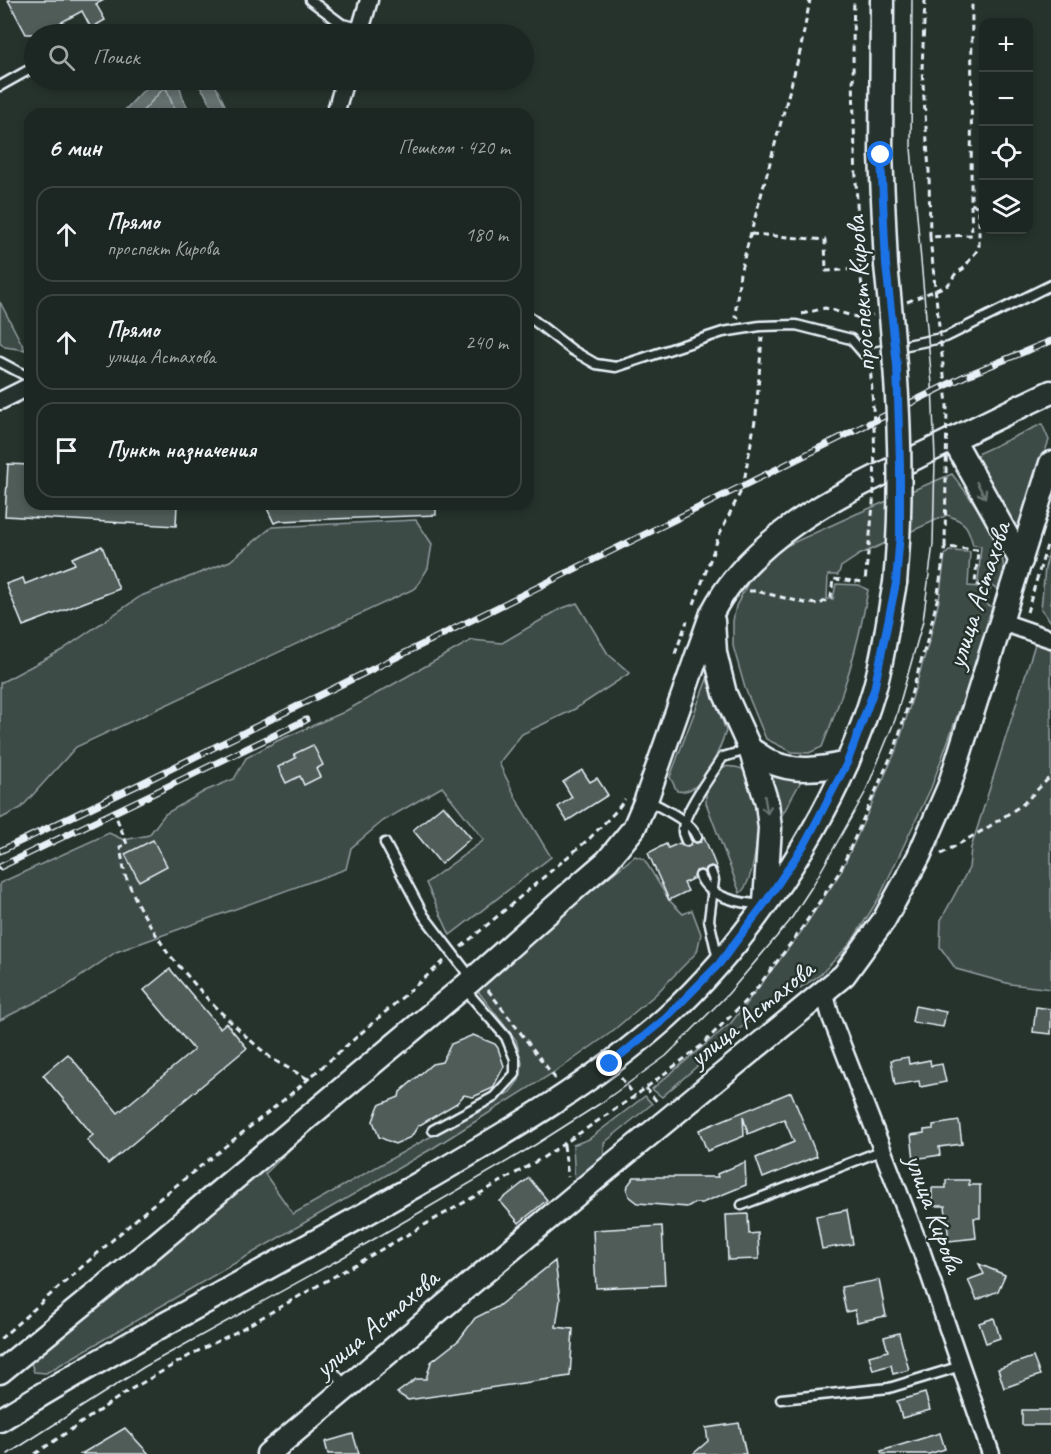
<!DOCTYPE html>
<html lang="ru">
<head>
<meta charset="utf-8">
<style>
  body { margin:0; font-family:Caveat,sans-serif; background:#29322f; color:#f1f3f6 }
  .controls { position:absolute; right:18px; top:18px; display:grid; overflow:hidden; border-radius:12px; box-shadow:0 3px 9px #0003 }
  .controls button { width:54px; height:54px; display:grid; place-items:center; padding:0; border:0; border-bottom:2px solid #3a4340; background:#1c2622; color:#f1f3f6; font:30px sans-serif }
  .stop { position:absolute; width:18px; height:18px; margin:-14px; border:4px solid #1a73e8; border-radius:50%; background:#fff }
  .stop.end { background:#1a73e8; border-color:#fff; box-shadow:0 2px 6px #0008 }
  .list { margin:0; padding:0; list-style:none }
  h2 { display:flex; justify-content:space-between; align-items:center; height:78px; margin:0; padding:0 24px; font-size:26px }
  h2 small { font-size:20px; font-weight:400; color:#a0a5a5 }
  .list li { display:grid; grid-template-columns:39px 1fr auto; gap:18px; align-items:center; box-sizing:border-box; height:96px; margin:0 12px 12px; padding:0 12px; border:2px solid #3a4340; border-radius:18px }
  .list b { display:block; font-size:22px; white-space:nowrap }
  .list p { margin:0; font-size:20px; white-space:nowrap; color:#a0a5a5 }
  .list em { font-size:20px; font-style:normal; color:#a0a5a5 }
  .icon { flex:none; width:33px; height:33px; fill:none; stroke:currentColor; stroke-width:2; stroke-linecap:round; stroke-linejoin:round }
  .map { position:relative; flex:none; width:1051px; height:1454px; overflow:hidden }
  .search { position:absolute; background:#1c2622; box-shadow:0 3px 9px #0003; left:24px; top:24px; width:510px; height:66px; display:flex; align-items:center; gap:15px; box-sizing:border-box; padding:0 21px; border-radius:33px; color:#a0a5a5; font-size:22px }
  .panel { position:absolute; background:#1c2622; box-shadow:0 3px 9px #0003; left:24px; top:108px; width:510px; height:402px; border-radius:18px }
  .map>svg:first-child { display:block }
  .green { fill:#3e4b47; stroke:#939ea0; stroke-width:1.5 }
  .water { fill:#636f6d; stroke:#98a3a5; stroke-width:1.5 }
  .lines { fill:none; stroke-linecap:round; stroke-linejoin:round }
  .shore { stroke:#b3bdc0; stroke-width:1.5 }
  .building { fill:#505c59; stroke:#e8f1f8; stroke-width:1.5 }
  .lane-casing { stroke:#e8f1f8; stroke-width:13 }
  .street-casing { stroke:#e8f1f8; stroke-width:21 }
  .secondary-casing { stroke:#e8f1f8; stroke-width:27 }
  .path { stroke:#e8f1f8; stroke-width:3; stroke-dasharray:6 4.5; stroke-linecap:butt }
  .lane { stroke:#26332d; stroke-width:8 }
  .street { stroke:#26332d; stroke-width:16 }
  .secondary { stroke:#26332d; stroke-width:22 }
  .tram { stroke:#e8f1f8; stroke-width:1.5 }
  .rail-casing { stroke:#e8f1f8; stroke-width:7 }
  .rail { stroke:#26332d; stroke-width:4.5; stroke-dasharray:14; stroke-linecap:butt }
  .secondary-bridge-casing { stroke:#e8f1f8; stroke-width:27; stroke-linecap:butt }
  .path-bridge { stroke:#e8f1f8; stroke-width:3; stroke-dasharray:6 4.5; stroke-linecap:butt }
  .secondary-bridge { stroke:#26332d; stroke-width:22 }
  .oneway { stroke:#6a7674 }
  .route { stroke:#1a73e8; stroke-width:8 }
  .labels { text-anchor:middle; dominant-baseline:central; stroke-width:5; stroke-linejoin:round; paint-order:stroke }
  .street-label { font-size:28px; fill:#e8f1f8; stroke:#26332d }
</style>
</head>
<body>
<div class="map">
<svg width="1051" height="1454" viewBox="0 0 1051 1454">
  <rect width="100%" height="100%" fill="#26332d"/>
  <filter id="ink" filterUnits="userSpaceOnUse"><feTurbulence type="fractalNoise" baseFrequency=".0167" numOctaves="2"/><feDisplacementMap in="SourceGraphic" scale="12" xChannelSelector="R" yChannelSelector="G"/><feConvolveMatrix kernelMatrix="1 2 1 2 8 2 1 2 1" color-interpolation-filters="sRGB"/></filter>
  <g filter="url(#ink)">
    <g class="green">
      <polygon points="0,302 25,350 5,347 0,342"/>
      <polygon points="1042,424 1049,440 1018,530 1013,532 974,465 979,453"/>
      <path d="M 952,474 C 971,499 1003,538 1004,571 C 1004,577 1001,583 999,589 L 978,582 L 981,546 L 973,545 C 968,526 966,522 947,515 L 859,555 L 841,567 L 838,575 L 828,575 L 827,599 L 833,599 L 836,584 L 859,585 L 868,590 C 858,648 844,693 822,747 L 809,753 L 792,752 L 766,739 L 745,688 L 733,646 L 733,621 L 736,606 L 751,577 L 777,550 L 856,514 Z"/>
      <polygon points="416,520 432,544 428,568 416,588 76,747 21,808 0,819 0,683 62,650 141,596 230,561 272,527"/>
      <polygon points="1051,544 1051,622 1041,609 1045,568"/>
      <polygon points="949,551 970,552 968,586 982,587 989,591 987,605 993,607 970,680 931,788 879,898 851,943 820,975 744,1025 662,1097 652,1089 731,1023 801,932 841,872 898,746 930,638 939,600 945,555"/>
      <polygon points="577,603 608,654 630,673 575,709 522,734 499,763 520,806 551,857 450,935 426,883 484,840 442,787 383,821 351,848 346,869 116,952 64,988 0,1020 0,883 109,833 124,840 149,835 165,814 205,791 234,779 246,758 277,741 342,713 472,640 502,643 560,609"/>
      <polygon points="1035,644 1051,649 1051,989 1010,984 956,969 940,947 941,920 969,868 971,848"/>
      <path d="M 707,679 L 726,731 C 718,752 704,796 677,791 L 670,777 Z"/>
      <path d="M 721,767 C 729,766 741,766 748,773 C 752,777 758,788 759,793 C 761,812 756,882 740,893 L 706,803 L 706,785 Z"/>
      <polygon points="806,772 775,828 771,773"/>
      <polygon points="635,856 644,859 669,900 683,914 692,910 701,934 697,952 656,994 609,1034 564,1066 433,1148 46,1373 34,1372 31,1363 35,1356 338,1102 265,1174 293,1214 510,1092 519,1080 522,1063 516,1040 477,990 555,917 589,893"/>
      <polygon points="645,1096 652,1104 604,1143 604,1162 575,1185 573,1145 589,1139"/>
    </g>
    <g class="water">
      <polygon points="153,80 178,80 183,98 191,114 124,114 124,111"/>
      <polygon points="194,80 213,80 229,114 215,114 204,92"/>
    </g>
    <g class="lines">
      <polyline class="shore" points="140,114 164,88 167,90 176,114"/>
    </g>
    <g class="building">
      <polygon points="8,0 104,0 96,4 105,20 91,28 82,11 58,24 64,34 26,34"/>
      <polygon points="8,464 30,465 30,504 177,504 176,526 5,516"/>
      <polygon points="265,504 436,504 436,515 280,521 274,523"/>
      <polygon points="102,546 119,589 23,626 6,584 23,578 25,584 75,564 72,558"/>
      <polygon points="313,745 323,765 316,769 320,777 304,785 300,776 286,783 278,767 296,758 294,754"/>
      <polygon points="582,770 590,782 597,778 608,795 567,821 558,807 572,797 563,782"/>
      <polygon points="443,805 471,838 441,864 413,830"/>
      <polygon points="703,834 717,869 711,866 706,868 705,872 701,870 696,871 694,878 684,883 688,891 669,900 648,853 666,844 668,848 680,843 688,847 692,841 696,843 701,842"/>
      <polygon points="153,840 167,866 139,881 125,854"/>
      <polygon points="170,969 220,1028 226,1023 247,1048 108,1164 87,1140 93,1135 43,1075 68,1054 118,1113 194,1050 144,990"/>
      <polygon points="915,1006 946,1012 943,1027 912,1022"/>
      <polygon points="1036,1007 1051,1009 1051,1034 1033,1032"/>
      <polygon points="473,1035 495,1044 498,1048 504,1066 493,1088 473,1097 464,1095 457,1103 418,1126 411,1137 395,1144 379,1137 373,1121 379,1105 399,1097 400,1092 432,1064 442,1062 451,1044"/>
      <polygon points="908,1057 909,1064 930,1060 931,1066 942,1064 946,1082 920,1087 919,1081 895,1085 891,1060"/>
      <polygon points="791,1092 817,1156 763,1178 756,1158 794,1142 784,1119 748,1134 743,1116 744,1136 707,1151 699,1130"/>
      <polygon points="959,1121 962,1144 939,1147 940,1155 914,1159 911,1135 924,1133 924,1130 933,1129 933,1125"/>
      <polygon points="745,1162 746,1185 702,1203 694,1203 687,1207 638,1203 629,1196 627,1190 628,1185 634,1177 718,1177 717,1174"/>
      <polygon points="529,1178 547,1200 519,1223 500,1201"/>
      <polygon points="946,1180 969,1180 969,1185 980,1185 980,1218 974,1218 976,1238 949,1241 945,1206 932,1206 932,1188 946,1188"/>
      <polygon points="847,1210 853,1244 822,1249 816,1216"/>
      <polygon points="748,1214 749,1234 758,1233 759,1259 728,1260 726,1215"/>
      <polygon points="662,1226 665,1285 596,1288 593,1230"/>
      <polygon points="555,1261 560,1300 556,1327 573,1329 570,1376 408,1400 397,1393 416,1379 426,1379 431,1362 459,1340 475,1318 497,1307"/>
      <polygon points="979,1264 1005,1275 998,1291 977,1300 968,1280 984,1274"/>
      <polygon points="879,1280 886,1316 857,1322 855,1310 846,1312 841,1287"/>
      <polygon points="994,1318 1000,1338 986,1343 979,1323"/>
      <polygon points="899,1333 909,1370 893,1374 891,1365 873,1370 869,1356 888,1351 884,1337"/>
      <polygon points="1033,1357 1040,1375 1004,1388 998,1369"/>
      <polygon points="925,1393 930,1410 902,1418 897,1401"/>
      <rect x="1022" y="1410" width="28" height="15"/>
      <polygon points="739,1423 746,1454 693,1454 708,1441 706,1428"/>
      <polygon points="125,1428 149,1454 81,1454"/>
      <polygon points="940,1433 945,1449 929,1454 882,1454 881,1451"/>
      <polygon points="353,1434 359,1454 328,1454 325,1442"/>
    </g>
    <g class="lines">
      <g class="lane-casing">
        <g id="lane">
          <polyline points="310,0 342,24 361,28"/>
          <polyline points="95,34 99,32"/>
          <polyline points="0,86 34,67"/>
          <polyline points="528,316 572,350 596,364 616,367 723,332 760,326 796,325 851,339 864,354 946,337 1051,285"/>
          <polyline points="0,362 30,378"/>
          <path d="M 647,800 C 662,808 691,821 697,837"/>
          <path d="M 686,841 C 685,838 683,835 683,832 C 681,815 713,772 723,757 L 750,749"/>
          <polyline points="385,843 424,916 472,979"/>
          <polyline points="711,872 714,880 709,920 718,959"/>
          <path d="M 700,876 C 708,897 741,904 761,904"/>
          <polyline points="433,1130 494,1097 515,1074 515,1059 506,1037 463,987"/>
          <polyline points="742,1205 883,1150"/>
          <polyline points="335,1373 346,1387"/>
          <polyline points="781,1399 889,1388 961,1366"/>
        </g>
      </g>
      <g class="street-casing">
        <g id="street">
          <polyline points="359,34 369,0"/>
          <polyline points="335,114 345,80"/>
          <polyline points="0,401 30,386"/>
          <polyline points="1002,622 1051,639"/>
          <polyline points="824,992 831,1017 921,1250 991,1454"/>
        </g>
      </g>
      <g class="secondary-casing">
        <g id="secondary">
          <polyline points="882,0 881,155 886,265"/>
          <polyline points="953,439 1021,561"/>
          <polyline points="713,621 715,653 725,694 750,749 767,803 770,828 765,902"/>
          <path d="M 750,749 C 757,753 764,759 771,762 C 795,773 822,769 847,763"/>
          <path d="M 0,1372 L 128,1268 L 472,980 L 578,886 L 607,861 L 634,828 L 646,800 L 712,613 C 754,532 845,492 923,454 C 966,433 1008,412 1051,392"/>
          <path d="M 0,1420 C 137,1335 281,1263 420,1183 C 505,1134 592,1084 666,1018 C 738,953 808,852 847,763 C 857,740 867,714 874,690 C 884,656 888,618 895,583"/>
          <polyline points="268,1454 600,1175 844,975 884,920 919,856 949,787 1051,463"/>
        </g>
      </g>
      <g class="path">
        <polyline points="925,0 922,69 929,171 930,237 972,235 971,205"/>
        <path d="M 751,234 L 825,240 L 826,271 L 860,269 C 856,179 851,90 854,0"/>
        <polyline points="907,302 948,285 956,273 963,269 979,248 979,207 971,204 972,0"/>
        <polyline points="802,314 825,308 863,319 873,315"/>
        <polyline points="739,318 735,316 740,273 800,52 810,0"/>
        <polyline points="749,591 756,591 805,603 820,604 831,597 833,579 865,582"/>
        <polyline points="694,604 720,533 743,487 756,415 762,337"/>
        <polyline points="1027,612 1048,542"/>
        <polyline points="675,654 687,621"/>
        <polyline points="113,809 127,844 120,847 125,875 139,907 167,952 211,1003 250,1040 272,1059 308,1079"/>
        <polyline points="941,854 987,828 1023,804 1051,776"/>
        <polyline points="461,947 590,838 617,810 625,799"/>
        <polyline points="488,990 555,1078 557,1076"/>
        <polyline points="621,1078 635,1096"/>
        <polyline points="646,1088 658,1103"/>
        <polyline points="564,1145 568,1177"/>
        <polyline points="0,1339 158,1200 291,1094 444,961"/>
        <polyline points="35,1454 128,1391 194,1353 238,1331 544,1157 635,1096 701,1046 754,992 800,931 840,871 896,745 928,638 937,600 945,547 978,550 975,584 991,589"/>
      </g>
      <use href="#lane" class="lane"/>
      <use href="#street" class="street"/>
      <use href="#secondary" class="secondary"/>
      <polyline class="tram" points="8,1454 144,1367 340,1259 535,1145 601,1103 666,1056 728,994 789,922 813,885 865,793 895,720 923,621 933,544 935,459 932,384 911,148 912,0"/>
      <g class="rail-casing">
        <g id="rail">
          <polyline points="0,851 142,783 965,376 1051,341"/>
          <polyline points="0,867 306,720"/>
        </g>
      </g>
      <use href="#rail" class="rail"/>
      <g class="secondary-bridge-casing">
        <path id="secondary-bridge" d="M 886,265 C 897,371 905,477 895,583"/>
      </g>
      <g class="path-bridge">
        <polyline points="930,237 947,405 945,547"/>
        <path d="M 860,269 C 868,342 877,416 874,490 C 872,521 868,551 865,582"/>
      </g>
      <use href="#secondary-bridge" class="secondary-bridge"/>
    </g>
    <defs><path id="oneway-shaft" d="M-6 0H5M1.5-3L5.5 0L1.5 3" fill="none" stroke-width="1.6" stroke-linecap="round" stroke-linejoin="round" transform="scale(1.5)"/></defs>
    <g class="oneway">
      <use href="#oneway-shaft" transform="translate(981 490) rotate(61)"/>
      <use href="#oneway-shaft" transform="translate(766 805) rotate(80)"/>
    </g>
  </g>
  <g class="lines" filter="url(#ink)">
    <polyline class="route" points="610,1064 666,1018 719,964 765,903 806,842 847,763 874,690 896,583 900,534 900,465 897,365 886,265 881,155"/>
  </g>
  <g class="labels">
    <g class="street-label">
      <text transform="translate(860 294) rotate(-94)">проспект Кирова</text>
      <text transform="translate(978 595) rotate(-72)">улица Астахова</text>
      <text transform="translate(751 1013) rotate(-39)">улица Астахова</text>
      <text transform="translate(935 1213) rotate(70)">улица Кирова</text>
      <text transform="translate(376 1323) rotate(-40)">улица Астахова</text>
    </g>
  </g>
</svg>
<div class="controls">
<button>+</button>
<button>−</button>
<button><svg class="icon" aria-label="locate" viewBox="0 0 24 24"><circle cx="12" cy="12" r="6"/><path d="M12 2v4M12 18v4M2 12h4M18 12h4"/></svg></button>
<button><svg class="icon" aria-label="layers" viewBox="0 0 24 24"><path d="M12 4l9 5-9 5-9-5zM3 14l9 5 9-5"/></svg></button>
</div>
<div class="stop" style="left:881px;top:155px"></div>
<div class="stop end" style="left:610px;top:1064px"></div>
<div class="search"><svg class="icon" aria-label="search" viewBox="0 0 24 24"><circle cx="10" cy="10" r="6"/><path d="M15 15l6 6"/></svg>Поиск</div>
<section class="panel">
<h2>6 мин<small>Пешком · 420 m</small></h2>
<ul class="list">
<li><svg class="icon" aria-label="ahead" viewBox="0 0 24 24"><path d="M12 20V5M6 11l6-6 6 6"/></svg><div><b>Прямо</b><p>проспект Кирова</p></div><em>180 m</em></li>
<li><svg class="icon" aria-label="ahead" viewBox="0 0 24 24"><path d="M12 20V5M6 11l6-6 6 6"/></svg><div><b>Прямо</b><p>улица Астахова</p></div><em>240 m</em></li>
<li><svg class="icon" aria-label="arrive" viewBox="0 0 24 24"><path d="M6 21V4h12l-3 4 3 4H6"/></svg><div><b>Пункт назначения</b></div></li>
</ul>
</section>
</div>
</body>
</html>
